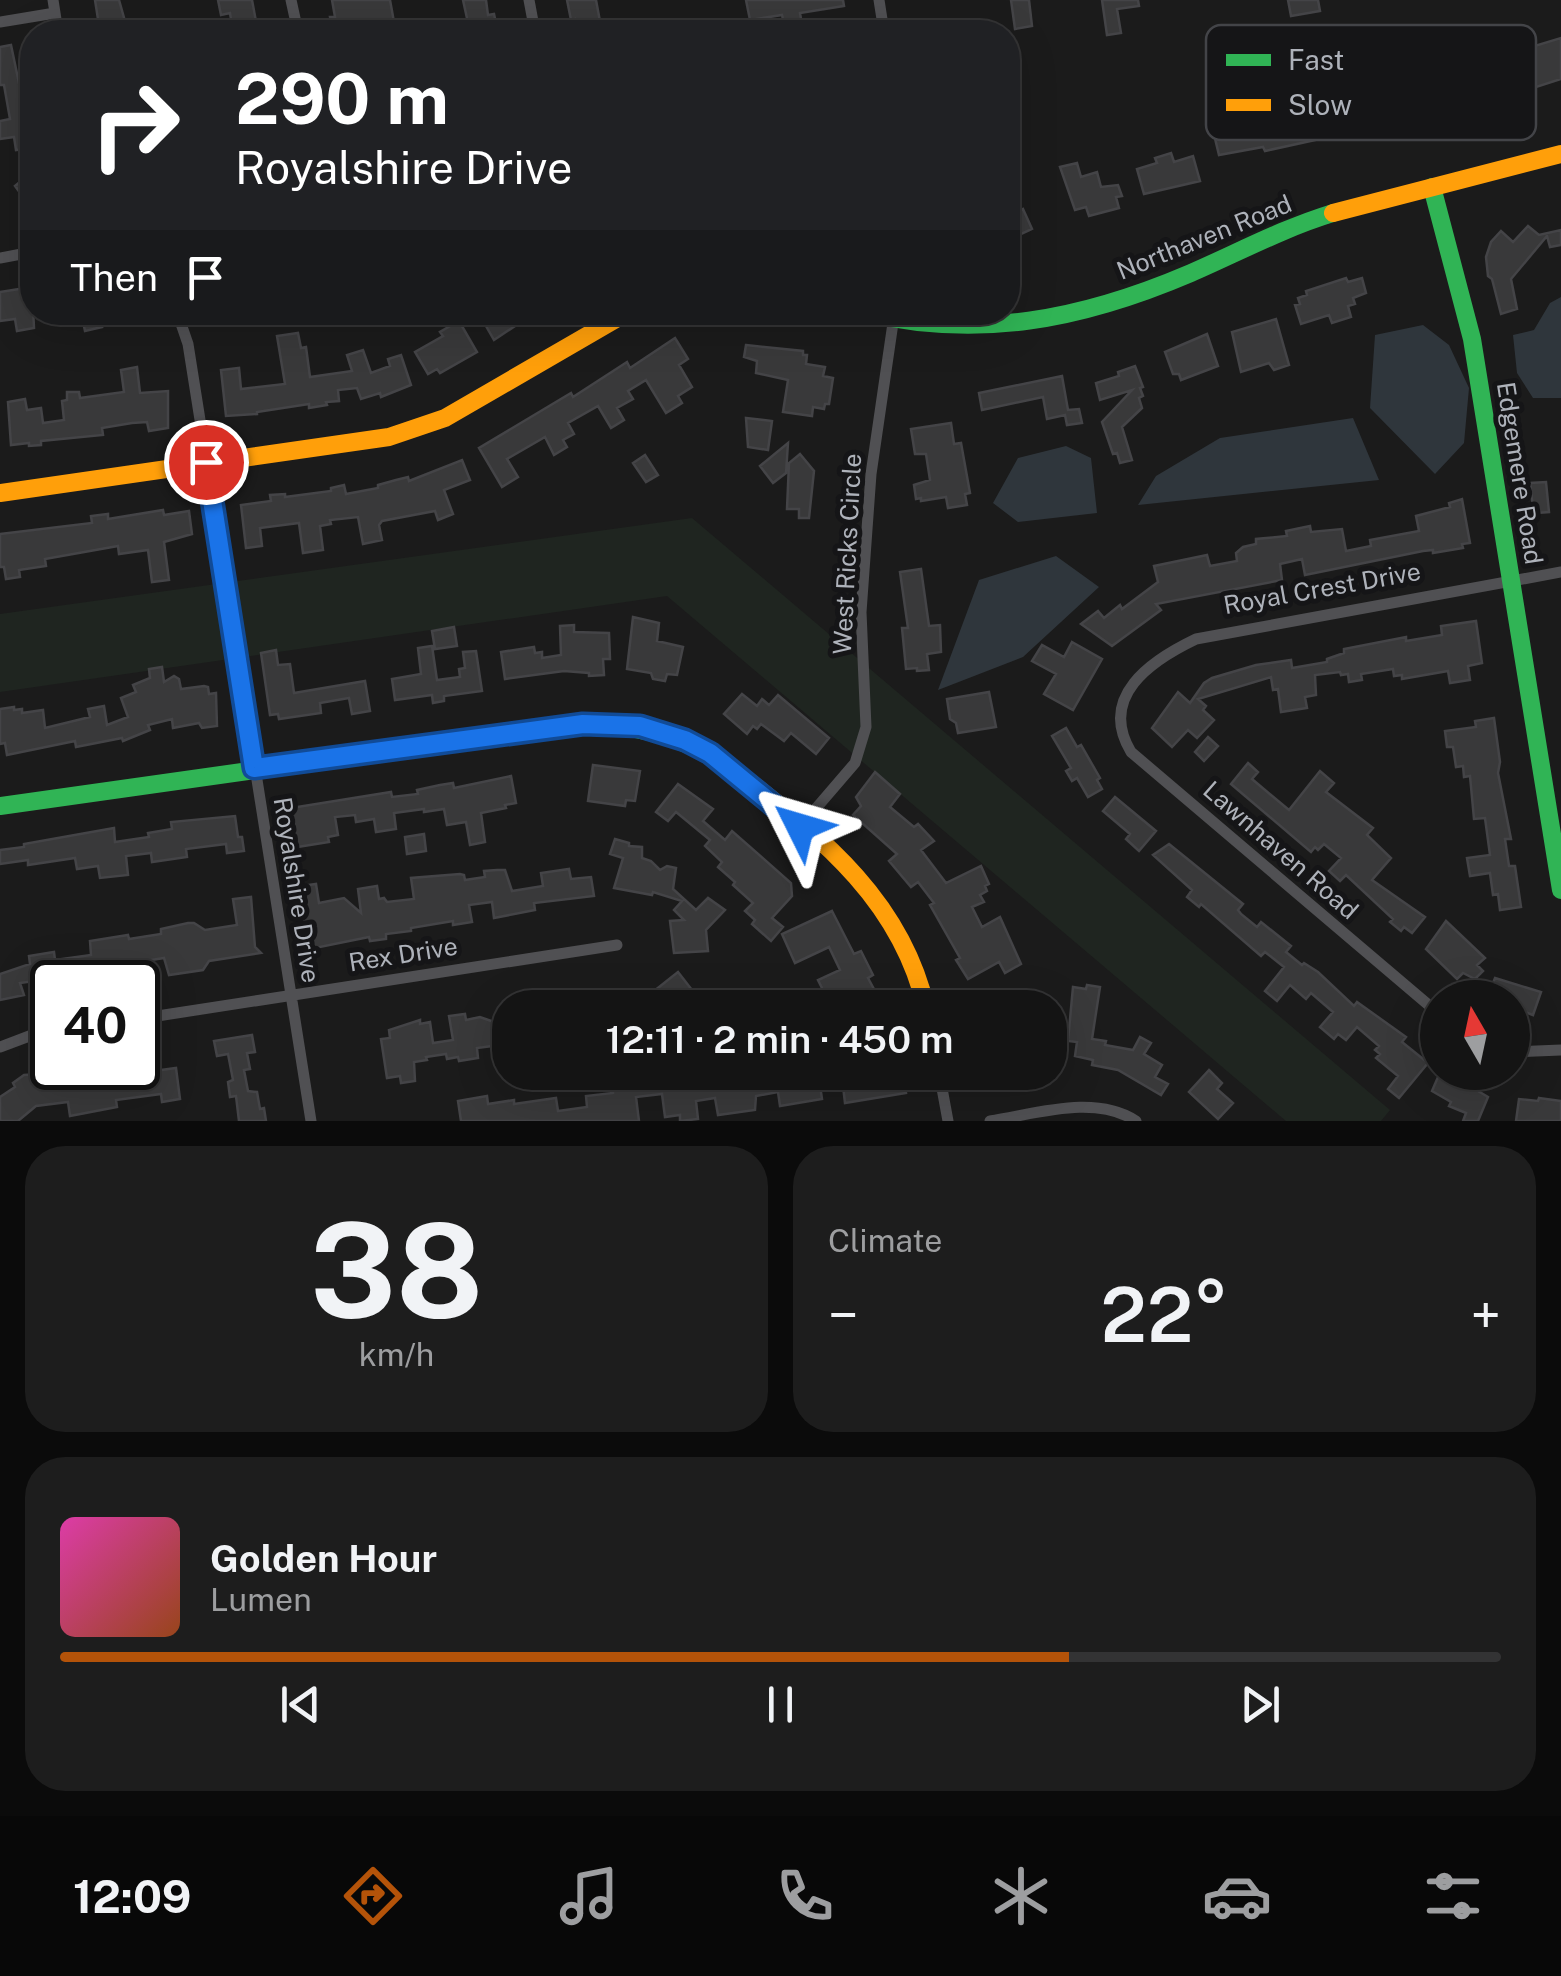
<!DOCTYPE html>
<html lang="en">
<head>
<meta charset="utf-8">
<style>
	:root { --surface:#141414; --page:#1d1d1d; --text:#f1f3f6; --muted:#9d9ea0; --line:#333334; --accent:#b45309 }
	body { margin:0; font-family:"Public Sans",sans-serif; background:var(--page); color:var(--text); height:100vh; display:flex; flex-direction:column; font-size:38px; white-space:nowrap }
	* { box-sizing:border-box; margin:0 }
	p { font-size:32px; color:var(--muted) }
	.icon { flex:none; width:55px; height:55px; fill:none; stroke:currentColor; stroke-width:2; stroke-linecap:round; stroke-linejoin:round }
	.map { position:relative; height:1121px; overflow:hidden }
	.sheet { display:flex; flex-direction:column; gap:25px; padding:25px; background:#0b0b0b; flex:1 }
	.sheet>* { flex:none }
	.banner { position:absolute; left:20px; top:20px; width:1000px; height:305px; border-radius:40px; box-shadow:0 10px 40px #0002,0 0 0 2px var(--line); background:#202124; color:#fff; overflow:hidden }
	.needle { width:65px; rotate:351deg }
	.buttons { position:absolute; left:1420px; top:980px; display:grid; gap:20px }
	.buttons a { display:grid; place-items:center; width:110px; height:110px; border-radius:50%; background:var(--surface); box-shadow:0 10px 40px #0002,0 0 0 2px var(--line); font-size:50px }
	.speed { position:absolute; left:30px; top:960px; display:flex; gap:20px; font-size:50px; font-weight:700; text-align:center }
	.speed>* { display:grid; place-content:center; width:130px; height:130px; border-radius:50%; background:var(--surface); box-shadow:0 10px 40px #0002,0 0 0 2px var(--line); line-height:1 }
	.speed .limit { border:5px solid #111; border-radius:15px; background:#fff; color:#111 }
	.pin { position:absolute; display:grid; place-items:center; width:85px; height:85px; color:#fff; margin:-42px; border:5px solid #fff; border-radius:50%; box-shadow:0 2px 10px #0007 }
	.me { position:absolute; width:110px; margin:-55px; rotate:310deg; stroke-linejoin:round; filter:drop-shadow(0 0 8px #0008) }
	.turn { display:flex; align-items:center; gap:35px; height:210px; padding:0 50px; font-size:45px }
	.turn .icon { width:130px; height:130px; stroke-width:2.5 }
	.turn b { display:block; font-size:70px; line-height:85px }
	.then { display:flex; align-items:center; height:95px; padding:0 50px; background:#0003; gap:20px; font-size:38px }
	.big { font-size:75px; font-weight:600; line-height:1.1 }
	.sheet .widget { flex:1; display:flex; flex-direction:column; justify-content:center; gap:15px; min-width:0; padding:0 35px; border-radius:40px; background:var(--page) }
	.sheet .dial { align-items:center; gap:0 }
	.dial b { font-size:130px; line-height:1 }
	.song { display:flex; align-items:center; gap:30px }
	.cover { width:120px; height:120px; border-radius:15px; background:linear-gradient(135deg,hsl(320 70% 55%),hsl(20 70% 35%)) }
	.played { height:10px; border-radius:5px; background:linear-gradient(90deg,var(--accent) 70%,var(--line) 70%) }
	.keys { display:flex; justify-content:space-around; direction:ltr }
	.heat { display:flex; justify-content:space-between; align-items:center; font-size:55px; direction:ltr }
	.sheet .tiles { flex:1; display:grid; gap:25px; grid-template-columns:1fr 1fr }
	.widget:last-child { grid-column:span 2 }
	.trip { position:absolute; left:492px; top:990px; width:575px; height:100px; border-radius:40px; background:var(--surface); box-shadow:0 10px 40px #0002,0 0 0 2px var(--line); font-weight:600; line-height:100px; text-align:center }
	.menu { display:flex; height:160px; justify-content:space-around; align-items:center; background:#080808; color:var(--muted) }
	.menu .icon { width:70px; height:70px }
	.menu .active { color:var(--accent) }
	.menu b { font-size:45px; color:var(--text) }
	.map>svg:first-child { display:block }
</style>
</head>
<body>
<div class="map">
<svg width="1561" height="1121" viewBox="0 0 1561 1121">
	<rect width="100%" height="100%" fill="#1b1b1b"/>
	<path fill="#1f2520" d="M692,518l698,592 -9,11h-95l-619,-525 -667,96v-78z"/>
	<path fill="#2f363c" d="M1561,297v101h-28l-16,-25 -4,-38 21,-5 16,-27z
		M1423,325l26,20 20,43 -5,55 -29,31 -65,-66 5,-73z
		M1353,418l26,62 -241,25 18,-29 64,-38z
		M1066,446l25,12 6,55 -79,9 -25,-19 25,-45z
		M1056,556l43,31 -76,70 -85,33 41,-110z"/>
	<path fill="#39393a" stroke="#444447" stroke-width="2.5" d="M95,0h24l9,32h-28z
		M218,0h34l6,32h-25l-3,-19 -9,2z
		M332,0h58l4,22 -27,10h-34l-3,-15h5z
		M463,0h23l2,15 6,-1 3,14 -27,4z
		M567,0h29l6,32h-25l-2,-13 -4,1z
		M746,0h97l1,6 -44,7 2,12 -17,3 -3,-13 -32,5z
		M1011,0h18l3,26 -17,3z
		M1102,0h36l1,6 -22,3 4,24 -14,2z
		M1288,0h30l2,11 -29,5z
		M1519,31l6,18 36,-11v41l-31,10 -4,-16 -15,5 -13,-41z
		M11,45l13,62 6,-1 2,16v26l-16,2 -2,-13 -14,2v-18l10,-2 -6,-34h-4v-38z
		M1315,84l7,29 36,-8 6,27 -26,7v-4l-73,16 -2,-4 -44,8 -7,-29 43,-15 2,10 17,-4 3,14 24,-5 -8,-37z
		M1171,153l3,9 19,-6 7,25 -56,13 -7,-25 20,-6 -2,-5z
		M1077,163l4,14 16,-5 4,15 17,-2 4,11 -6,1 3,11 -30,8 -3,-9 -11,3 -15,-43z
		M32,172v37l-17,-23z
		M1023,209l9,20 -24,11v-24z
		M1528,226l11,9 22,-5v15l-11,2 -3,-11 -36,43 6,30 -16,5 -9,-35 -4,-3 -2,-19 5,-15 10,-11 12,11z
		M1346,278l2,4 14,-4 4,15 -13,5 2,6 -7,2 3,11 -19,6 -3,-8 -28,9 -6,-19 5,-1 -2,-6 9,-3 -1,-4z
		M32,287l2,41 -17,3 -2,-12 -15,2v-29z
		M81,312h17l4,15 -17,4z
		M478,312h58l-42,28z
		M1276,319l13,46 -15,5 -5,-7 -28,9 -9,-40z
		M459,321l18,31 -37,21 -3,-4 -9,5 -13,-22 28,-16 -3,-4z
		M298,333l3,15 5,-1 4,30 42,-6 -5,-16 16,-5 8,23 19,-7 -2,-7 13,-4 10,30 -30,12 -1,-4 -19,6 -4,-11 -19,2 1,11 -13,1 1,3 -18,3v-4l-52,8v2l-31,2 -5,-46 18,-2 2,21 44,-5 -8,-48z
		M1207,334l11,32 -37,14 -2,-6h-6l-8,-22z
		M675,338l13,21 -9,6 13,22 -14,9 4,7 -16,10 -20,-33 -18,11 5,8 -16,9 7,12 -13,8 -13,-22 -30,17 6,11 -11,6 4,7 -13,8 -9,-18 -38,22 11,18 -16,10 -23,-39 92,-55 2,4 54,-35 3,6z
		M746,345l57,6v4h4l-1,9 19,3 -2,9 10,2 -4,26h-4l-1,5 -11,-2 -1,9 -29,-4 5,-32 -32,-7 1,-12 -13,-4z
		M1135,366l8,21 -3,1 3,8 -4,2 3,10 -20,19 10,33 -12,3 -3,-10 -4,1 -11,-32 30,-32 -32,10 -4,-17 23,-7 -1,-4z
		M137,367l3,26 28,-2v37l-19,3 -2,-9 -15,1 -30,5 1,7 -62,6v4l-12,1v-3l-18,2 -3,-43 17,-3 2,11 14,-2 2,15 21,-3 -2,-19 5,-1v-8h12l1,6 44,-6 -3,-22z
		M1062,376l6,34 11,-1 3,14 -15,2 -2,-10 -18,4 -4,-22 -61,13 -3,-17z
		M746,418l26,3 -4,29 -20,-3z
		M951,423l3,21 7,-1 9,50 -5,1 2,11 -19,3 -2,-11 -25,4v-3l-5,1 -2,-14 16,-5 -4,-26h-11l-4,-25z
		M788,443l-2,30 -13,10 -13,-17z
		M800,454l14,17 -5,47h-10v-9h-12l2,-46z
		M645,455l13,20 -12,7 -13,-19z
		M462,460l8,20 -26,10 9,24 -15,6 -3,-9 -53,10 -3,4 3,15 -19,4 -5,-27 -28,3 1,4 -11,2 3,24 -20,3 -4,-30 -39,5 2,18 -16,2 -5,-43 30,-4 -1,-6 15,-1v3l46,-6v-3l13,-3 2,9 32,-6v-3l18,-5 12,-3 1,4z
		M1546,482l3,30 -12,1 -1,-5h-3l-3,-25z
		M1462,499l8,44 -8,1 1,4 -30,5v-3l-10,1 -118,24 -3,-16 -22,5 2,16 -126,24 5,6 -49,36 -31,-22 17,-13 6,7 16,-13 2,4 36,-27 -4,-16 53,-11 3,11 27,-5 -1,-8 7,-6 13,-3v-5l31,-3 -1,-5 24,-5 1,6 31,-3 4,22 25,-5 -1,-6 49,-9 -3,-15 34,-9 -1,-4z
		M163,510l1,5 25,-4 3,23 -28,8 5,38 -17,2 -4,-32 -29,4 -1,-8 -73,13 1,7 -27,4 1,7 -14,2 -2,-12h-4v-33l92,-11 -1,-7 17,-2v5z
		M921,569l8,57 11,-1 1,27 -14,2 2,16 -12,1v-3l-11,1 -4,-41h6l-8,-56z
		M633,617l26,6 -2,18 26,6 -6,28 -10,-1 -2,7 -12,-2 -2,-6 -24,-4z
		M1476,621l6,42 -14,3 2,14 -20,3 -2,-12 -46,8v-4l-8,1 -1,-7 -32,5 1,6 -13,2 -1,-8 -7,1 -1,-3 -25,3 1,20 -11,2 2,11 -26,4 -3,-23 -5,1 -2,-13 -73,22 8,7 -3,4 11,10 -17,18 -9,-8 -16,17 -20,-19 26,-36 12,11 14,-20 8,-5 44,-13 35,-5 1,8 35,-6v-3l17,-6v-4l62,-12v4l36,-6 -1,-9z
		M574,625v7l35,1 1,26h-7l1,16 -15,1v-3l-25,-2 -59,8 -4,-27 33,-5 1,6 7,-1v6l19,-3 -1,-29z
		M454,627l3,19 -22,3 -3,-18z
		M1072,642l30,17 -29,51 -29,-16 12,-20 -24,-13 10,-16 22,12z
		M432,646l5,34 23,-3 -1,-8 6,-1 -2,-16 13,-1 6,40 -38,5v5l-11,2 -1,-8 -37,5 -3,-21 29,-5 -3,-26z
		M276,650l2,15 12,-1 4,29 71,-12 5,30 -18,3 -3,-16 -29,5 1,10 -42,6 -1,-5 -8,1 -9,-62z
		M162,667l2,15 10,-6 5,3 2,10 23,-3 4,1 1,7 7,-1 1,33 -15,2 -3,-5 -26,5 -1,-9 -24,6 2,5 -27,11 -1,-3 -46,9 -1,-6 -68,14 -2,-12 -5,1v-35l14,-2v3l8,-1v4l21,-3 2,18 45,-11 -2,-8 16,-3 3,19 21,-8 -7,-19 15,-6 -3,-7 17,-7 -1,-9z
		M989,692l7,35 -38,6 -2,-10 -6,-4 -3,-20z
		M742,694l15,12 5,-7 7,6 9,-10 51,43 -13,16 -25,-21 -7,8 -23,-17 -4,5 -4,-3 -6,8 -23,-20z
		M1494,718l6,44 -2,11 13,66h-6l4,27h6l6,41 -21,3 -2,-16 -5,1 -3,-22 -20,3 -3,-18 23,-3 -5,-37 -11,1 -4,-43 -6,1 -1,-11 -7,1 -3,-20h-6l-2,-16 31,-4 -1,-6z
		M1066,728l11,19 4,-2 19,33 -3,2 5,9 -14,8 -11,-19 -5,3 -6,-10 5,-3 -19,-32z
		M1208,737l10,9 -14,15 -9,-9z
		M1248,763l10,9 -6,7 37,31 31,-39 14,12 -8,9 47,36 -6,7 24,23 -19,22 53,37 -13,16 -8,-6 -3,4 -11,-9 3,-3 -47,-44 -6,6 -11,-10 12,-13 -17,-14 -6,6 -3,-3 -4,5 -80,-68z
		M593,765l47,6 -5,30 -9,-1 -1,6 -37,-5z
		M875,772l25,22 -10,13 24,20 4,-3 16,17 -13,9 25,33 35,-17 8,18 -4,2 2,5 -7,4 4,7 -12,5 10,20 18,-10 21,47 -16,9 -6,-11 -31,17 -12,-19 4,-2 -30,-53 4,-2 -16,-21 -7,5 -22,-26 8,-7 -44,-39 8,-9 -5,-9z
		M511,776l5,27 -11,2 1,3 -25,5 4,29 -15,3 -4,-23 -19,3 -3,-16 -20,3v-3l-30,4 2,16 -20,3 -2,-13 -18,3 -1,-7 -20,2 3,18 -10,2 1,5 -38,6 -3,-24 6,-1 -3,-15 100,-16 1,5 26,-3 -1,-4 23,-5 13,-2 1,5z
		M678,784l35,25 -10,12 22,19 7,-9 59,52 1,13 -20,22 11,9 -12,14 -19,-17 3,-4 -10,-9 8,-8 -20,-18 2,-3 -17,-15 4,-5 -17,-16 5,-6 -34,-28 -8,9 -12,-9z
		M1115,797l41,34 -17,20 -13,-12 4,-5 -27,-23z
		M235,816l3,21h4l2,14 -17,2 -1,-9 -40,5 1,8 -35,5 -1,-9 -25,3 2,19 -28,3 -2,-12 -21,3 -2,-11 -47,7v-5l-28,4v-14l24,-3v-3l90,-16 1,14 34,-5 -1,-4 24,-4 -1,-7z
		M424,834l2,17 -19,3 -2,-17z
		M615,839l14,4v3l13,1v11l9,3 9,9 7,-4 9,2 -3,21 23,21 12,-12 17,12 -19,20 2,21 -34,2 -4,-32 14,-1 -10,-10 8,-9 -29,-9 -1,3 -38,-7 9,-30 -13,-4z
		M1169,844l74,60 -5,6 3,4 16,13 4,-5 30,24 -5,6 16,13 2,-2 14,9 36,34 3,-4 49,35 -4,5 26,21 -29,35 -11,-9 10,-13 -22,-18 4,-4 -5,-4 4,-4 -22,-19 -11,13 -8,-6 -4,5 -14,-12 13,-15 -22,-19 -5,6 -16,-14 -13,16 -12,-10 19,-24 -19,-15 -4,4 -60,-52 -2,3 -12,-10 5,-7 -39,-35z
		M569,869l2,10 20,-2 3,19 -60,7 1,7 -41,8 -2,-16 -23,3 3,17 -19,3v-4l-42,7v3l-25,3v5l-16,2 -1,-4 -54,11 -11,-7 -3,-55 15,-2 3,19 25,-5 17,15 -3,-24 19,-3 2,13 5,-1 3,4 27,-3 -3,-21 49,-4 4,1 1,5 20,-3 -1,-6 13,-1h8l7,21 31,-5 -2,-13z
		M251,897l4,50 6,6 -52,8 -6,9 -34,5 -5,-17 -19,3 -1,21h-74l-22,-3 -28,4 4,12 -24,5v-26l30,-10 -1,-8 25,-4 1,8 36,-5 -1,-14 38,-6 1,4 32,-5v-5l27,-6h6l11,7 32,-5 -4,-26z
		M832,911l22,43 7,-3 12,24 -5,3 7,13 -29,17h-14l-14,-28 22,-10 -11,-23 -34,16 -13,-29z
		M1446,921l39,37 -8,7 6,6 -8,8 -12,-6 -6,6 -31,-30z
		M678,972l21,27 -11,9h-37l-7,-9z
		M1495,978l46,14 -8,23 -21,-8v-9h-25z
		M1087,985l13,2 -8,52 14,2 -1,4 28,5 7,-13 11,6 -7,11 18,11 -7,12 13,7 -7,11 -43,-25 -26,-5 1,-5 -18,-4 2,-14 -9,-1 5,-54 13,2z
		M999,992l2,16h-23l-2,-13z
		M465,1014l1,6 14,-3 14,5 1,20 -3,4 -15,2 1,10 -19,3 -1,-4 -11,2 -1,-5 -20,3 1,3 -13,2 1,19 -14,2 -1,-7 -13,2 -6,-39 9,-1 -1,-8 31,-10v4l10,-2 3,21 20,-3 -4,-24z
		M252,1035l3,17 -8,1 3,16 -6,1 4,21 9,1 3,17 4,-1 2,13h-27l-3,-25 -6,1 -2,-15 5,-2 -5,-26 -11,2 -3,-15z
		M159,1055l2,15 15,-2 4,31 -18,3 -1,-8 -45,6 1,7 -47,9 -2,-14 -32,4 -18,15h-18v-24l15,-10 -2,-4 11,-8 13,-1 2,11 32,-6 -2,-11h16l1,6 52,-6v-10z
		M1209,1070l13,13 -5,6 16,14 -15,16 -29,-27z
		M683,1072h71l1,5 24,-5h39l4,27 -42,7 -2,-14 -22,4 -1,14 -37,5 -3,-17 -19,3 2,18 -18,2v-6l-15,2 -3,-23 -26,3 3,24h-178l-3,-20 29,-5 1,8 26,-4v4l42,-6 2,13 29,-4 -1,-11 27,-3v-6l28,-4 -1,-3 25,-3 1,9z
		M856,1072h47l3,21 -61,10 -2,-17 15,-2z
		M997,1072h49l1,7 -48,8z
		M1438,1077l29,10 1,-2 20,12 -10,24h-15l3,-8 -17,-7 2,-4 -19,-11z
		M1539,1098l22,3v20h-45l3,-22 19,2z"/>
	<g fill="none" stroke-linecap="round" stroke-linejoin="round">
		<path stroke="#505053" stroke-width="11" d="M53,0l5,32
			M291,0l7,32
			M529,0l6,32
			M879,0l5,32
			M0,22l55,-9
			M0,258l32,-6
			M177,312l11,32 123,777
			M972,312l17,12
			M800,827l55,-64 11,-36 -5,-115 10,-138 22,-151
			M1438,1013l-307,-261c-33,-55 19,-91 65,-113l365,-67
			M138,1019l479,-74
			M0,1047l32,-12 20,-3
			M1512,1052l49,-2
			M939,1072l9,49
			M990,1121c46,-7 105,-27 146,0"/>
		<path stroke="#30b455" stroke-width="18" d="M1432,187l40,152 89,551
			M861,312c118,28 220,8 330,-39 48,-21 93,-45 142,-60
			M0,806l583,-82c61,1 111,16 160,53"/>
		<path stroke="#ff9f0a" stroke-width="18" d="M1333,213l228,-59
			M0,493l389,-56 56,-19 183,-106
			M743,777c82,63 159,126 183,231"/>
	</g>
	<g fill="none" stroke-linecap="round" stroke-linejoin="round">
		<defs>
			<path id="route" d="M206,462l48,306 329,-44 57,2 45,14 25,13 90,74"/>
		</defs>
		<use href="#route" stroke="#114b97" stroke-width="25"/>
		<use href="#route" stroke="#1a73e8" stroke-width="18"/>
	</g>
	<g text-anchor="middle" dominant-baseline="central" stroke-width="10" stroke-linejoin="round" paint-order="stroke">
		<g font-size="25" fill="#aeb2ba" stroke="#151517">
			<text transform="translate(1204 237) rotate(-22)">Northaven Road</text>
			<text transform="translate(1520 473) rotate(81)">Edgemere Road</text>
			<text transform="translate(847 554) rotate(-87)">West Ricks Circle</text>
			<text transform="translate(1322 588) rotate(-10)">Royal Crest Drive</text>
			<text transform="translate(1281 850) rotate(41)">Lawnhaven Road</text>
			<text transform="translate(297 890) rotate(81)">Royalshire Drive</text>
			<text transform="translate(403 954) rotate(-9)">Rex Drive</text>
		</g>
	</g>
	<rect x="1206" y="25" width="330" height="115" rx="15" fill="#151517" stroke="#434448" stroke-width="2.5"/>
	<rect x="1226" y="54" width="45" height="12" fill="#30b455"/>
	<rect x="1226" y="99" width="45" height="12" fill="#ff9f0a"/>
	<g font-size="28" fill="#aeb2ba">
		<text x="1288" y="70">Fast</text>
		<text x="1288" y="115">Slow</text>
	</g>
</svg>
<div class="buttons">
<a><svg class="needle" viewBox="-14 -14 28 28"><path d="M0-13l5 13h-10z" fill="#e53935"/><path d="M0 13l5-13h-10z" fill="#9d9ea0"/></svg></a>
</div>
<div class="speed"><div class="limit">40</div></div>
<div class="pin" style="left:206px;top:462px;background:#d93025"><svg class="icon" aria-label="arrive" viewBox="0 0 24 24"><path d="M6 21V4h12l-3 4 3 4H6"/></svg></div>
<svg class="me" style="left:800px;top:827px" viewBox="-20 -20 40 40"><path d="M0-17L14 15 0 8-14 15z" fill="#1a73e8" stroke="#fff" stroke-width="4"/></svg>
<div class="trip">12:11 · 2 min · 450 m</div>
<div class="banner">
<div class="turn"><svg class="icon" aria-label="right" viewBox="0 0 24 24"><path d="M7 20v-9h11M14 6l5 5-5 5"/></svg><div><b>290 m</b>Royalshire Drive</div></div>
<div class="then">Then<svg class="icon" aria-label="arrive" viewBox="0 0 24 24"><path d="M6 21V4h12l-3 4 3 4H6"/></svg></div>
</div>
</div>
<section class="sheet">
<div class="tiles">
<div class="widget dial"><b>38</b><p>km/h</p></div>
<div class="widget"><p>Climate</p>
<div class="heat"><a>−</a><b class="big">22°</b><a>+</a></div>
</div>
<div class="widget">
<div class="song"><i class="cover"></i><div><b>Golden Hour</b><p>Lumen</p></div></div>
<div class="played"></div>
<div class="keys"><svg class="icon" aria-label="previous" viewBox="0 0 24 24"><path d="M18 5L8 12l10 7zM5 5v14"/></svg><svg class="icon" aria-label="pause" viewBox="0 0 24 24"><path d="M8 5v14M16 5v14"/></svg><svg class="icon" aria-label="next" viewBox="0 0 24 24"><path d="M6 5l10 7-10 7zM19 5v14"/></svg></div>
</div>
</div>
</section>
<nav class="menu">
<b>12:09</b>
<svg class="icon active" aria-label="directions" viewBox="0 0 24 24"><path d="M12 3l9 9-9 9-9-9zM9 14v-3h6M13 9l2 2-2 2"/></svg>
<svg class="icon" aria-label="music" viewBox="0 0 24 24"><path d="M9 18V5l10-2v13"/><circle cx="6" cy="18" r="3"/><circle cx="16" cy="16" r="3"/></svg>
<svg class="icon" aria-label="phone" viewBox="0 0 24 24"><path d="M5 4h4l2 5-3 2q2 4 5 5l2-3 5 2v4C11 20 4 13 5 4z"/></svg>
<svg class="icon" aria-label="climate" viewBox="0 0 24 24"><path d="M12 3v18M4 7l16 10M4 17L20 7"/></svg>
<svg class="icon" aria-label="car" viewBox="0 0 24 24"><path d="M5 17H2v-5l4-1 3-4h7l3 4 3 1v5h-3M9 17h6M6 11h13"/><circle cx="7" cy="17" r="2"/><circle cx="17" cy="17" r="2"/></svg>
<svg class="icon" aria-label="filters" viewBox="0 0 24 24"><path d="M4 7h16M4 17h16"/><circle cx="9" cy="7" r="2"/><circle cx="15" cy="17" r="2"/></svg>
</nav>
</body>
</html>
